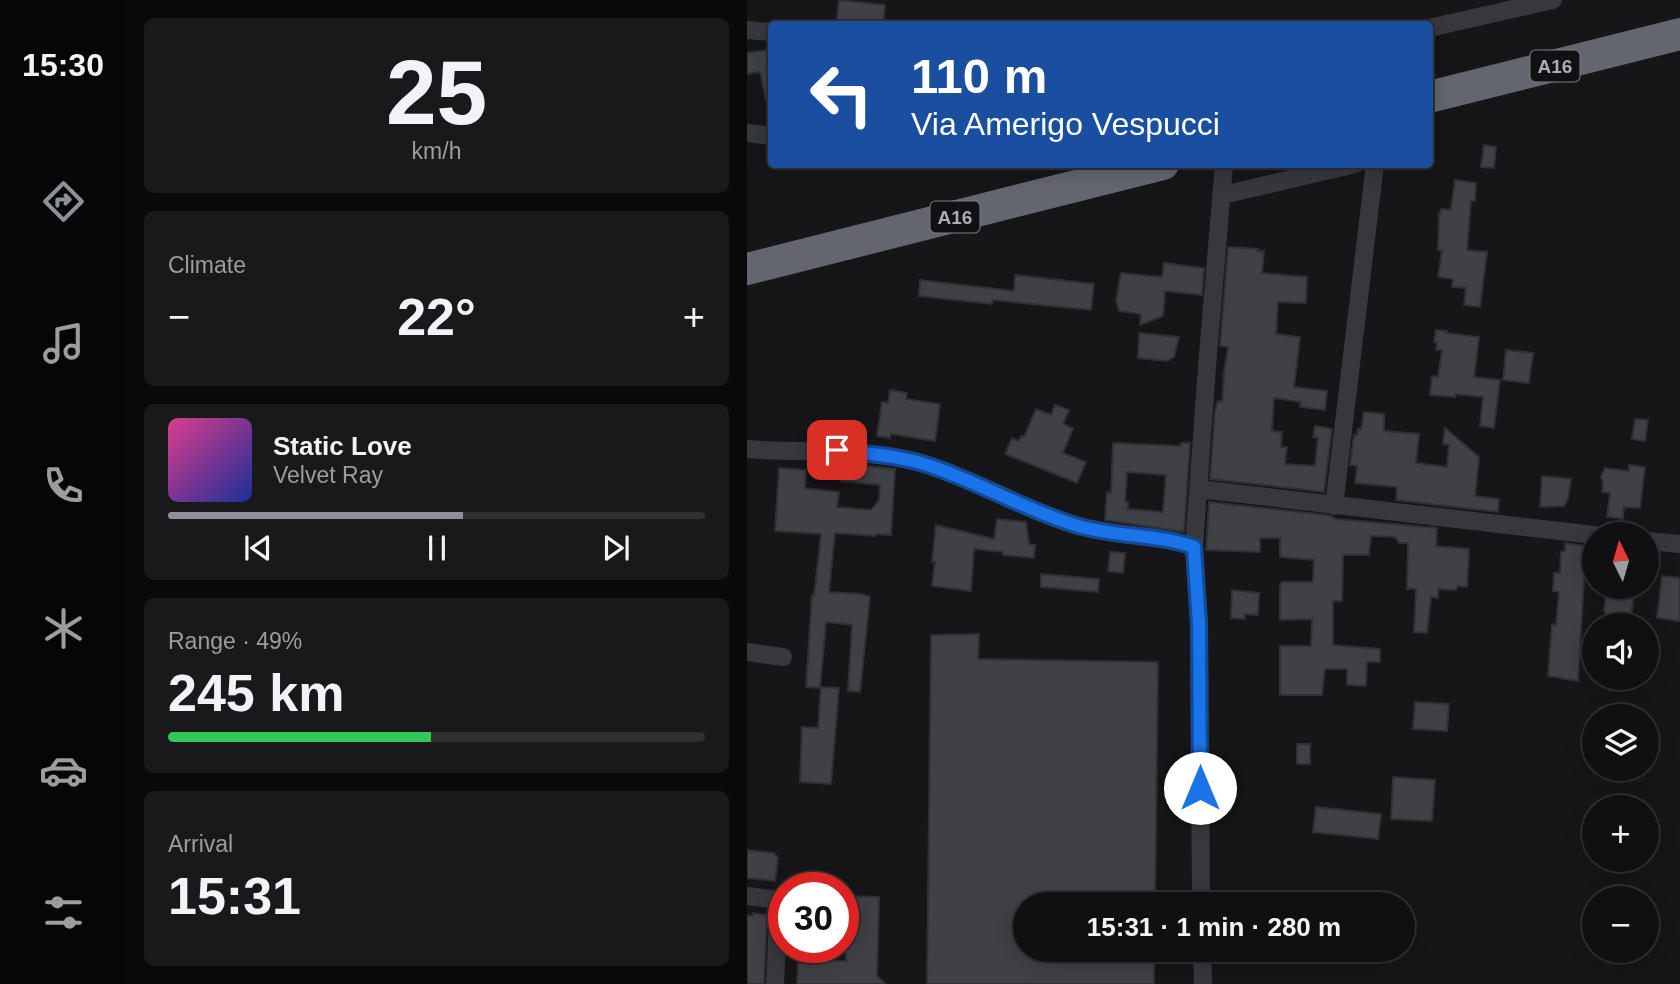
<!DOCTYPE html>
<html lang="en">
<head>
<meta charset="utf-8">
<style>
	:root { --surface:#101012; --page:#19191b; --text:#f1f3f6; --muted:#9c9d9f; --line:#303032; --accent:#8c9099 }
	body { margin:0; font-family:Arial,sans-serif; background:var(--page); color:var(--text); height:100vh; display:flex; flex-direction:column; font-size:26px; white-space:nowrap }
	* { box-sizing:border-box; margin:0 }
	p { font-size:23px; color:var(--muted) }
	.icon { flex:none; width:38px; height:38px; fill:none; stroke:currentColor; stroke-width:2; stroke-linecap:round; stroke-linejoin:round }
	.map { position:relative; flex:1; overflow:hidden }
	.sheet { display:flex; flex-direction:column; gap:18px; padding:18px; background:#09090a; width:621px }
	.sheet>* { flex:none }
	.guide { position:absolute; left:21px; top:21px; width:665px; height:147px; border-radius:7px; box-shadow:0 4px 18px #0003,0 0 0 2px var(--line); background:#1a4fa0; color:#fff; overflow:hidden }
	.needle { width:46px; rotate:355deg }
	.tools { position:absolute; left:835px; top:522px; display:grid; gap:14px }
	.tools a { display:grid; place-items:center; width:77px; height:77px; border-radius:50%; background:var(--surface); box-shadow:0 4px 18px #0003,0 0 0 2px var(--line); font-size:35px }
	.speed { position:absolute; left:21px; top:872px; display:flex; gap:14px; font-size:35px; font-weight:700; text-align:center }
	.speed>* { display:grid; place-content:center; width:91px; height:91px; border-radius:50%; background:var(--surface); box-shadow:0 4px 18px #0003,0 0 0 2px var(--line); line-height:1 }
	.speed .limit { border:10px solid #d22; background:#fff; color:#111 }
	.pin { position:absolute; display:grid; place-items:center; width:60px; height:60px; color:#fff; margin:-30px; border-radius:14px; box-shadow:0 4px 10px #0006 }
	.me { position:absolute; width:77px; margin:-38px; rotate:0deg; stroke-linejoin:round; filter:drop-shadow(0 0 5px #0008) }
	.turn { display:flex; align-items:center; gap:24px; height:147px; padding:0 28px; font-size:32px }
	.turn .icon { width:91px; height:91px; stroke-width:2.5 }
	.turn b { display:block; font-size:49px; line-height:60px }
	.big { font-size:52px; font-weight:700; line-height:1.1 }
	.sheet .widget { flex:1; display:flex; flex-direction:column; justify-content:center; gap:10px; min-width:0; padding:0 24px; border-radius:10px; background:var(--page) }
	.sheet .dial { align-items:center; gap:0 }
	.dial b { font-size:91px; line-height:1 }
	.song { display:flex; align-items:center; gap:21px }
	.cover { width:84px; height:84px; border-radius:10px; background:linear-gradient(135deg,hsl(330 70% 55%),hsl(230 70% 35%)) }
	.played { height:7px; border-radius:4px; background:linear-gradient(90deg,var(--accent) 55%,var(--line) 55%) }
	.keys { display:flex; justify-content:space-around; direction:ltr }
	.heat { display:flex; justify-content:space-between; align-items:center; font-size:38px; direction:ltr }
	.charge { height:10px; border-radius:5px; background:linear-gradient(90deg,#34c759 49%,var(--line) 0) }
	.trip { position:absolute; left:266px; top:892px; width:402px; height:70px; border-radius:35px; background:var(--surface); box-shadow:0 4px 18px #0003,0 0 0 2px var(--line); font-weight:700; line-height:70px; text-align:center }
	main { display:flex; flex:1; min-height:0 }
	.tabs { display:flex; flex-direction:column; width:126px; justify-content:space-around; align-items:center; background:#060607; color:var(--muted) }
	.tabs .icon { width:49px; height:49px }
	.tabs .selected { color:var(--accent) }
	.tabs b { font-size:32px; color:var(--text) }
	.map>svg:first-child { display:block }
</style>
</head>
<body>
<main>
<nav class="tabs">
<b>15:30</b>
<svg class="icon selected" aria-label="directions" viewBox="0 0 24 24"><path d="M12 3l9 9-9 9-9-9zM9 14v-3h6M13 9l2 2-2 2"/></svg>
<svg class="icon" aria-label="music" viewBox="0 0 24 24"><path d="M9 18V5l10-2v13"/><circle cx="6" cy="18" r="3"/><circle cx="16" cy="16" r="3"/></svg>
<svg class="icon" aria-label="phone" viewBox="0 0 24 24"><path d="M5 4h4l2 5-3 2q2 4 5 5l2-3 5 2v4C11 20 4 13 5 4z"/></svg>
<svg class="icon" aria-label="climate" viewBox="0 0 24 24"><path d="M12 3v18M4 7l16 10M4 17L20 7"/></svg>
<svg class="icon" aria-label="car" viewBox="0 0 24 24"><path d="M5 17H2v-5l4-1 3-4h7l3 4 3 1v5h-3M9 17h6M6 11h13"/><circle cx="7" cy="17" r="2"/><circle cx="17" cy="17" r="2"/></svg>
<svg class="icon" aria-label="filters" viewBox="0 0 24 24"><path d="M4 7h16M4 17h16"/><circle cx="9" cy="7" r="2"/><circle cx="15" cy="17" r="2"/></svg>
</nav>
<section class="sheet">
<div class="widget dial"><b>25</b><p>km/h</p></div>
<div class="widget"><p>Climate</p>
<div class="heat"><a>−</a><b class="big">22°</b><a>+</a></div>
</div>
<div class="widget">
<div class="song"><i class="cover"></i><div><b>Static Love</b><p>Velvet Ray</p></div></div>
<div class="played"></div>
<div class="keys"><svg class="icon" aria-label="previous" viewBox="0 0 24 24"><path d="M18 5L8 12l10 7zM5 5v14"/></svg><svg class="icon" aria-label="pause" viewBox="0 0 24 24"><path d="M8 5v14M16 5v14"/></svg><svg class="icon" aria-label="next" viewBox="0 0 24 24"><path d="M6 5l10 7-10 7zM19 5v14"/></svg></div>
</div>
<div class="widget"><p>Range · 49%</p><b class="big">245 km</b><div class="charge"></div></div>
<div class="widget"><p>Arrival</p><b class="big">15:31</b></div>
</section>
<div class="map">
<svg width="933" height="984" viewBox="0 0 933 984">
	<rect width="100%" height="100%" fill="#161618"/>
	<path fill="#404145" stroke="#303034" stroke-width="2" fill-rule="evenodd" d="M92,0l46,5 -2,19h-47z
		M24,49v51h-5l-6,-28 -13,2v-21z
		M737,145l12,2 -2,21 -13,-1z
		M708,180l21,3 -1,18h-4l-4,49 20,2 -7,55 -16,-2 2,-17 -14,-1 1,-8 -15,-2 4,-27h-4l1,-37 2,1v-5l10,1z
		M481,247l30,2 -1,2h7l-2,22 45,4 -1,26 -28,-1 -2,32 24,3 -6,50 33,4 -2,19 -25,-3 1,-5 -27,-4 -2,33 10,1 -1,15h6l-2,17 30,2 3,-28 -5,-1 2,-11 17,3 -8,63 -114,-13 5,-68 3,-10 4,1 2,-24h-1l5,-31 -8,-1z
		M417,263l40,5 -2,27 -37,-4 -2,25 -23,9 1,-11 -22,-3 -3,-11 5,-27 41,4z
		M268,275l79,9 -3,26 -99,-10v4l-73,-8 1,-16 94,11z
		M689,330l11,1 -1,2 33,4 -5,40 26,3 -6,48 -14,-2 3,-29 -28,-3v3l-25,-2 2,-19 6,1 4,-27h-6l1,-8h-3z
		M392,333l40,4 -5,20 -7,4 -29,-3z
		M759,350l27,3 -4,30 -26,-3z
		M143,390l17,3 -1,6 34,5 -5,37 -44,-7 -1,4 -13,-2 5,-34 6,1z
		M308,405l14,5 -6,14 10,4 -10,25 23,9 -9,21 -72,-29 7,-16 7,3 2,-5 3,1 12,-28 15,6z
		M617,412l20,2v17l35,3 -3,29 31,4 2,-22 -6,-1 2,-16 34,29 -4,39 24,3 -1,13 -102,-12 1,-13 -42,-4 2,-17 -7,-1 4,-30h3l1,-6h3z
		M888,419l13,1 -3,21 -13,-2z
		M366,443l68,3v-3h9l-6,89 -79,-12 2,-28 4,1zM380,472l39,3 -3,37 -35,-3v-7h-3z
		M94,463l54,6 -4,66 -15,-1 -1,2 -40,-3 -6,59 33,2 8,3 -10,95 -12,-1 4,-66 -26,-3 -6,66 -14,-1 6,-92 2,1 7,-62 -46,-3 4,-63 27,2 -1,18 34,4 -2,15 34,3 8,-10 1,-15 -40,-4z
		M882,465l16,2 -5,41 -16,-1 -1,12 -16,-2 3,-24 -8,-1 1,-9 -2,-6 4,-9 24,3z
		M795,476l29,3 -3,20 -4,7 -24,1z
		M462,502l119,13 8,4 101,9 -1,18 33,3 -2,38 -10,-1 -1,4 -18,-1v9l-7,-1 -4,36 -13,-1 2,-43h-9l1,-46h-9l-4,-6 -24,-1 -2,19h-26l-1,46h-9v44l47,4v13h-13l-1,24 -19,-1v-16h-22l-3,26h-42v-49h31l1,-27 -32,1v-34l2,-4h31l1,-22 -34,-3v-19h-20v14l-54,-2z
		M250,519l29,3 3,22 6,1 -1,13 -31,-3v-3l-29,-3 -3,42 -39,-5 3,-24h-3l4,-37 58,14z
		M818,543l21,3 -8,135 -30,-5 4,-52 4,1 3,-33 -6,-1 1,-18h6l1,-21 4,-1z
		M363,552l15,1 -2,20 -15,-2z
		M294,574l58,5 -1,13 -57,-5z
		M915,576l18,2v43l-23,-3z
		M861,586h27l-4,31 -25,-2 -2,-5z
		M485,590l27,3 -1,22 -13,-1v5l-14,-1z
		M232,634l-1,25 180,3 -3,243h-130v45h129v34h-227l4,-349z
		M74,687l18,1 -8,96 -31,-2 2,-55 16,1z
		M668,702l34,2 -2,27 -34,-2z
		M550,744h13v20h-13z
		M646,777l42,3 -3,41 -41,-2z
		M569,807l65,7 -3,25 -65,-7z
		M0,850l27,3 4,5 -3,23 -28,-3z
		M96,896l36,1 -2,79 9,8h-89l1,-21h13v-3l35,1z
		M6,913l14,2 -3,69h-17v-69l6,1z"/>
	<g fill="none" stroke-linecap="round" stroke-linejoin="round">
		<path stroke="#37383d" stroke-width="18" d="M682,28l124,-28
			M0,30l24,2
			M0,133l24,3
			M476,195l132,-31
			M0,449c62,5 124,-3 185,17 50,17 97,46 148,60 37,11 78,8 114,21l5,77 2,281
			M452,489l395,46
			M587,506l41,-342
			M900,541l33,3
			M447,547l13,-180 17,-203
			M0,652l36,5
			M0,896l32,4 -4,84
			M455,950l1,34"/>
		<path stroke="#63666e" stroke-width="32" d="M682,97l251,-63
			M0,269l416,-105"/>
	</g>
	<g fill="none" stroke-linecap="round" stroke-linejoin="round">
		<defs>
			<path id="route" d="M90,450c33,4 65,6 96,17 49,17 95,44 145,59 38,11 79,8 116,21l5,77 1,164"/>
		</defs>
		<use href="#route" stroke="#114b97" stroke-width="18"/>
		<use href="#route" stroke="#1a73e8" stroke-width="12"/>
	</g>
	<g text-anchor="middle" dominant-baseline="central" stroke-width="7" stroke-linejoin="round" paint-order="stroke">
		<g fill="#111113" stroke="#7b7e86" stroke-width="2">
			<rect x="783.5" y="50.5" width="49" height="31" rx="5"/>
			<rect x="183.5" y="201.5" width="49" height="31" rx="5"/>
		</g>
		<g font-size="19" font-weight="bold" fill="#a8adb8">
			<text x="808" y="66">A16</text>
			<text x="208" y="217">A16</text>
		</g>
	</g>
</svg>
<div class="tools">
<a><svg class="needle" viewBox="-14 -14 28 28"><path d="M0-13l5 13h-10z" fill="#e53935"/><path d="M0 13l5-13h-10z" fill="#9c9d9f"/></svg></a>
<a><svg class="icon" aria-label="sound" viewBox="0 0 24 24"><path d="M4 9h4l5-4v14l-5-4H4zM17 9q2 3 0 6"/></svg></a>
<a><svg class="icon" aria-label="layers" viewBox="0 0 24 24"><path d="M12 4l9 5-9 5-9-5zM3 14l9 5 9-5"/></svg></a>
<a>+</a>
<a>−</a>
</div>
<div class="speed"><div class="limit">30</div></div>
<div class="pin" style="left:90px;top:450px;background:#d93025"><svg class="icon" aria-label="arrive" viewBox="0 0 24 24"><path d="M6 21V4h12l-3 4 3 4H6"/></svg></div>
<svg class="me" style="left:453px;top:788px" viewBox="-20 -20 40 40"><circle r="19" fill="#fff"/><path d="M0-13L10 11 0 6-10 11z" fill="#1a73e8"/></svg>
<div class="trip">15:31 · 1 min · 280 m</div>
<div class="guide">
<div class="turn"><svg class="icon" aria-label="left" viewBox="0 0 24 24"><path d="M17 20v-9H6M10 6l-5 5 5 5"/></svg><div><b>110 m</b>Via Amerigo Vespucci</div></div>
</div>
</div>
</main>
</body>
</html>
